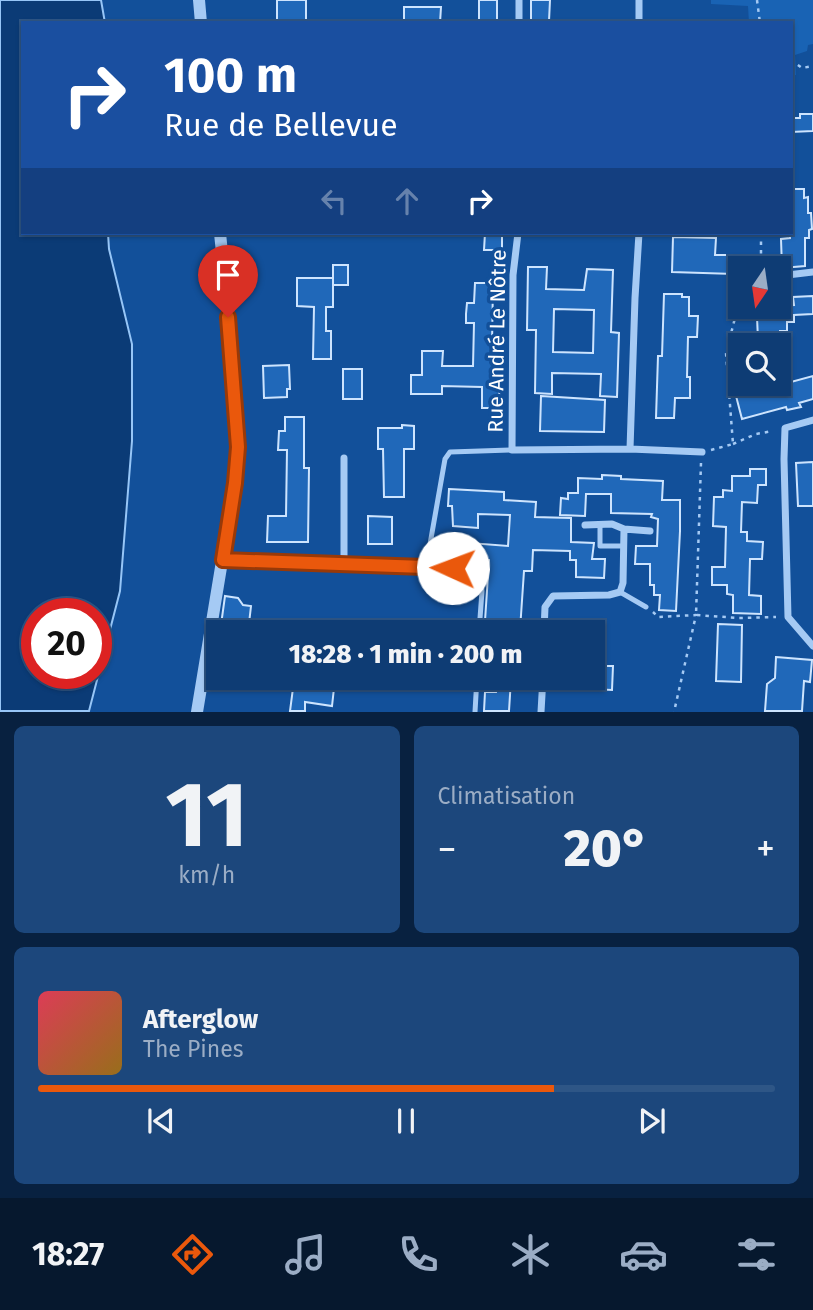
<!DOCTYPE html>
<html lang="fr">
<head>
<meta charset="utf-8">
<style>
	:root { --surface:#0e3c74; --page:#1c477c; --text:#f1f3f6; --muted:#9badc5; --line:#2e5686; --accent:#ea580c }
	body { margin:0; font-family:"Fira Sans",sans-serif; background:var(--page); color:var(--text); height:100vh; display:flex; flex-direction:column; font-size:26px; white-space:nowrap }
	* { box-sizing:border-box; margin:0 }
	p { font-size:23px; color:var(--muted) }
	.icon { flex:none; width:38px; height:38px; fill:none; stroke:currentColor; stroke-width:2; stroke-linecap:round; stroke-linejoin:round }
	.map { position:relative; height:712px; overflow:hidden }
	.side { display:flex; flex-direction:column; gap:14px; padding:14px; background:#082140; flex:1 }
	.side>* { flex:none }
	.guide { position:absolute; left:21px; top:21px; width:772px; height:214px; border-radius:0px; box-shadow:0 2px 5px #0004,0 0 0 2px var(--line); background:#1a4fa0; color:#fff; overflow:hidden }
	.needle { width:46px; rotate:193deg }
	.tools { position:absolute; left:728px; top:256px; display:grid; gap:14px }
	.tools a { display:grid; place-items:center; width:63px; height:63px; border-radius:0px; background:var(--surface); box-shadow:0 2px 5px #0004,0 0 0 2px var(--line); font-size:35px }
	.speed { position:absolute; left:21px; top:598px; display:flex; gap:14px; font-size:35px; font-weight:700; text-align:center }
	.speed>* { display:grid; place-content:center; width:91px; height:91px; border-radius:50%; background:var(--surface); box-shadow:0 2px 5px #0004,0 0 0 2px var(--line); line-height:1 }
	.speed .limit { border:10px solid #d22; background:#fff; color:#111 }
	.pin { position:absolute; display:grid; place-items:center; width:60px; height:60px; color:#fff; margin:-72px -30px; border-radius:50% 50% 50% 0; rotate:-45deg; box-shadow:0 0 7px #0007 }
	.pin .icon { rotate:45deg }
	.me { position:absolute; width:77px; margin:-38px; rotate:272deg; stroke-linejoin:round; filter:drop-shadow(0 0 5px #0008) }
	.turn { display:flex; align-items:center; gap:24px; height:147px; padding:0 28px; font-size:32px }
	.turn .icon { width:91px; height:91px; stroke-width:2.5 }
	.turn b { display:block; font-size:49px; line-height:60px }
	.lanes { display:flex; align-items:center; height:66px; padding:0 28px; background:#0003; justify-content:center; gap:35px; direction:ltr }
	.lanes .off { opacity:.35 }
	.big { font-size:52px; font-weight:800; line-height:1.1 }
	.side .widget { flex:1; display:flex; flex-direction:column; justify-content:center; gap:10px; min-width:0; padding:0 24px; border-radius:10px; background:var(--page) }
	.side .dial { align-items:center; gap:0 }
	.dial b { font-size:91px; line-height:1 }
	.song { display:flex; align-items:center; gap:21px }
	.cover { width:84px; height:84px; border-radius:10px; background:linear-gradient(135deg,hsl(350 70% 55%),hsl(40 70% 35%)) }
	.played { height:7px; border-radius:4px; background:linear-gradient(90deg,var(--accent) 70%,var(--line) 70%) }
	.keys { display:flex; justify-content:space-around; direction:ltr }
	.heat { display:flex; justify-content:space-between; align-items:center; font-size:38px; direction:ltr }
	.side .tiles { flex:1; display:grid; gap:14px; grid-template-columns:1fr 1fr }
	.widget:last-child { grid-column:span 2 }
	.trip { position:absolute; left:206px; top:620px; width:399px; height:70px; border-radius:0px; background:var(--surface); box-shadow:0 2px 5px #0004,0 0 0 2px var(--line); font-weight:800; line-height:70px; text-align:center }
	.menu { display:flex; height:112px; justify-content:space-around; align-items:center; background:#06182e; color:var(--muted) }
	.menu .icon { width:49px; height:49px }
	.menu .selected { color:var(--accent) }
	.menu b { font-size:32px; color:var(--text) }
	.map>svg:first-child { display:block }
</style>
</head>
<body>
<div class="map">
<svg width="813" height="712" viewBox="0 0 813 712">
	<rect width="100%" height="100%" fill="#12509a"/>
	<path fill="#1963b4" d="M711,0h102v44l-5,1 -1,6 -12,4 1,20h-5v-52h-42l-1,-17 -37,-2z"/>
	<path fill="#0b3b76" stroke="#97c6f7" stroke-width="2" fill-rule="evenodd" d="M0,0h101l4,23h-82v210h85l1,16 23,95v97l-12,150 -31,120h-89zM37,614h59v60h-59z"/>
	<path fill="#2068b9" stroke="#cde4fe" stroke-width="2" fill-rule="evenodd" d="M277,0h29v23l-29,-2z
		M479,0h18v23h-13v-3h-5z
		M531,0h19l-1,21h-18z
		M404,7h37l-1,16h-36z
		M800,114h13v17l-22,1v-14h9z
		M791,189h13v9l4,-1v16h3l1,16 -3,1v8h-4v28l-23,2 -1,-29 9,-1v-5h1z
		M485,233h17v17h-18z
		M673,237l43,1 -1,17h20l-1,19 -62,-2z
		M333,265h15v20h-15z
		M528,267h19l-1,22 38,1 3,-21 26,1 -2,62 8,1 -2,64 -17,-1 1,-22 -49,-1v21l-17,-1 1,-63h-9zM554,309l40,1 -1,43 -40,-1z
		M297,278h36v29h-7v24h5v28h-18l1,-52 -17,-1z
		M475,283h18l-1,63h8l-1,62h-17v-21l-40,-1v8h-31v-19h11v-24h21l-1,15h31l1,-43h-8v-9l1,-11h7z
		M664,294h18v3h7v19h9l-1,21h-9l-1,40h3v21h-15l-1,20h-18l2,-62h4z
		M813,296v18l-19,1v7h-7v9h-7v7l-22,2 -1,-23 22,-1 -1,-10 16,-1 -1,-8z
		M289,365l1,24h-3v8l-23,1 -1,-32z
		M343,369h19v30h-19z
		M813,376v23l-14,4 2,4 -14,3 -1,-3 -44,12 -6,-23 29,-9 -1,-2 15,-2v-2l1,4z
		M541,396l64,4 -1,32 -64,-1z
		M285,417h19v51h5l-1,74h-41l1,-26h18l1,-66h-9l1,-19h6z
		M402,425l12,1v23h-10v48h-20l-1,-48h-5v-21h24z
		M813,462v44h-15l-2,-43z
		M750,469h16v16h-8l-1,18 -15,-1 -1,30h6v9l16,1 -1,17h-12l-1,36 12,1v18l-28,-1v-18l-6,-1v-9h-15v-18h13l1,-40 -13,-1 1,-29h9v-7l9,1v-15h18z
		M602,475l19,1v3l42,2 -1,19h18v31l-4,80 -17,-1 1,-15h-6v-10h-4v-21h-15l1,-18h21l1,-27 -7,-2 1,-3 -41,-1v-19h-25l-1,22 -25,-1 1,-17 7,1v-6h10v-15l24,1z
		M449,489l55,3v8l32,2 -1,15 36,1v24l23,1 -2,16h13l-1,19 -28,-1v-17h-6v-9l-37,-1 -1,21h-8l-4,59 -22,-1 1,-8h-14l4,-61 -20,-3 1,-14 38,3 2,-31 -32,-1v14l-25,-2 -1,-20h-4z
		M368,516l24,1v27h-24z
		M225,596l13,2 5,7 8,1 -3,26h-28z
		M718,624l24,1 -1,57 -25,-1z
		M776,657l36,3 -2,22 -6,-1 -2,30h-37l2,-27 8,-6z
		M593,666h20l-1,24 -43,-2v-11h24z
		M497,678l14,1 -2,32h-25l1,-19h11z
		M318,686l16,2 -2,18 -27,-4v9h-15l3,-23 24,3z"/>
	<g fill="none" stroke-linecap="round" stroke-linejoin="round">
		<path stroke="#a5caf4" stroke-width="2.5" stroke-dasharray="3.5 5" stroke-linecap="butt" d="M757,0l3,23
			M791,60l11,8 11,-2
			M761,233v35
			M733,444l23,-10 17,-3
			M711,450l22,-6 -7,-91 9,-35 14,-12
			M701,463l-5,152 43,3 37,-1
			M653,612l5,5 38,-2 -22,97"/>
		<path stroke="#a5caf4" stroke-width="5" d="M600,525v21h24
			M620,592l26,15
			M479,632l3,-41 -3,-22 -53,-2 19,-108 5,-7 62,-2
			M475,712l2,-35"/>
		<path stroke="#a5caf4" stroke-width="7" d="M519,0v23
			M639,23v-23
			M518,233l-5,42 -1,175 118,-1 72,3
			M779,276l34,-4
			M813,420l-28,8 -1,31 4,158 25,29
			M630,449l5,-151 4,-65
			M585,525l27,-1 12,5
			M223,560l203,7
			M344,565v-107
			M544,632l1,-25 8,-11 56,-1 11,-3 3,-9 1,-54 26,2
			M541,712l2,-35"/>
		<path stroke="#a5caf4" stroke-width="12" d="M199,0l2,23
			M197,712l38,-229c6,-82 -7,-169 -15,-250"/>
	</g>
	<g fill="none" stroke-linecap="round" stroke-linejoin="round">
		<defs>
			<path id="route" d="M228,317l10,130 -3,36 -12,77 230,8"/>
		</defs>
		<use href="#route" stroke="#983908" stroke-width="18"/>
		<use href="#route" stroke="#ea580c" stroke-width="12"/>
	</g>
	<g text-anchor="middle" dominant-baseline="central" stroke-width="7" stroke-linejoin="round" paint-order="stroke">
		<g font-size="21" fill="#fff" stroke="#12509a">
			<text transform="translate(497 341) rotate(-89)">Rue André Le Nôtre</text>
		</g>
	</g>
</svg>
<div class="tools">
<a><svg class="needle" viewBox="-14 -14 28 28"><path d="M0-13l5 13h-10z" fill="#e53935"/><path d="M0 13l5-13h-10z" fill="#9badc5"/></svg></a>
<a><svg class="icon" aria-label="search" viewBox="0 0 24 24"><circle cx="10" cy="10" r="6"/><path d="M15 15l6 6"/></svg></a>
</div>
<div class="speed"><div class="limit">20</div></div>
<div class="pin" style="left:228px;top:317px;background:#d93025"><svg class="icon" aria-label="arrive" viewBox="0 0 24 24"><path d="M6 21V4h12l-3 4 3 4H6"/></svg></div>
<svg class="me" style="left:453px;top:568px" viewBox="-20 -20 40 40"><circle r="19" fill="#fff"/><path d="M0-13L10 11 0 6-10 11z" fill="#ea580c"/></svg>
<div class="trip">18:28 · 1 min · 200 m</div>
<div class="guide">
<div class="turn"><svg class="icon" aria-label="right" viewBox="0 0 24 24"><path d="M7 20v-9h11M14 6l5 5-5 5"/></svg><div><b>100 m</b>Rue de Bellevue</div></div>
<div class="lanes"><svg class="icon off" aria-label="left" viewBox="0 0 24 24"><path d="M17 20v-9H6M10 6l-5 5 5 5"/></svg><svg class="icon off" aria-label="ahead" viewBox="0 0 24 24"><path d="M12 20V5M6 11l6-6 6 6"/></svg><svg class="icon" aria-label="right" viewBox="0 0 24 24"><path d="M7 20v-9h11M14 6l5 5-5 5"/></svg></div>
</div>
</div>
<section class="side">
<div class="tiles">
<div class="widget dial"><b>11</b><p>km/h</p></div>
<div class="widget"><p>Climatisation</p>
<div class="heat"><a>−</a><b class="big">20°</b><a>+</a></div>
</div>
<div class="widget">
<div class="song"><i class="cover"></i><div><b>Afterglow</b><p>The Pines</p></div></div>
<div class="played"></div>
<div class="keys"><svg class="icon" aria-label="previous" viewBox="0 0 24 24"><path d="M18 5L8 12l10 7zM5 5v14"/></svg><svg class="icon" aria-label="pause" viewBox="0 0 24 24"><path d="M8 5v14M16 5v14"/></svg><svg class="icon" aria-label="next" viewBox="0 0 24 24"><path d="M6 5l10 7-10 7zM19 5v14"/></svg></div>
</div>
</div>
</section>
<nav class="menu">
<b>18:27</b>
<svg class="icon selected" aria-label="directions" viewBox="0 0 24 24"><path d="M12 3l9 9-9 9-9-9zM9 14v-3h6M13 9l2 2-2 2"/></svg>
<svg class="icon" aria-label="music" viewBox="0 0 24 24"><path d="M9 18V5l10-2v13"/><circle cx="6" cy="18" r="3"/><circle cx="16" cy="16" r="3"/></svg>
<svg class="icon" aria-label="phone" viewBox="0 0 24 24"><path d="M5 4h4l2 5-3 2q2 4 5 5l2-3 5 2v4C11 20 4 13 5 4z"/></svg>
<svg class="icon" aria-label="climate" viewBox="0 0 24 24"><path d="M12 3v18M4 7l16 10M4 17L20 7"/></svg>
<svg class="icon" aria-label="car" viewBox="0 0 24 24"><path d="M5 17H2v-5l4-1 3-4h7l3 4 3 1v5h-3M9 17h6M6 11h13"/><circle cx="7" cy="17" r="2"/><circle cx="17" cy="17" r="2"/></svg>
<svg class="icon" aria-label="filters" viewBox="0 0 24 24"><path d="M4 7h16M4 17h16"/><circle cx="9" cy="7" r="2"/><circle cx="15" cy="17" r="2"/></svg>
</nav>
</body>
</html>
